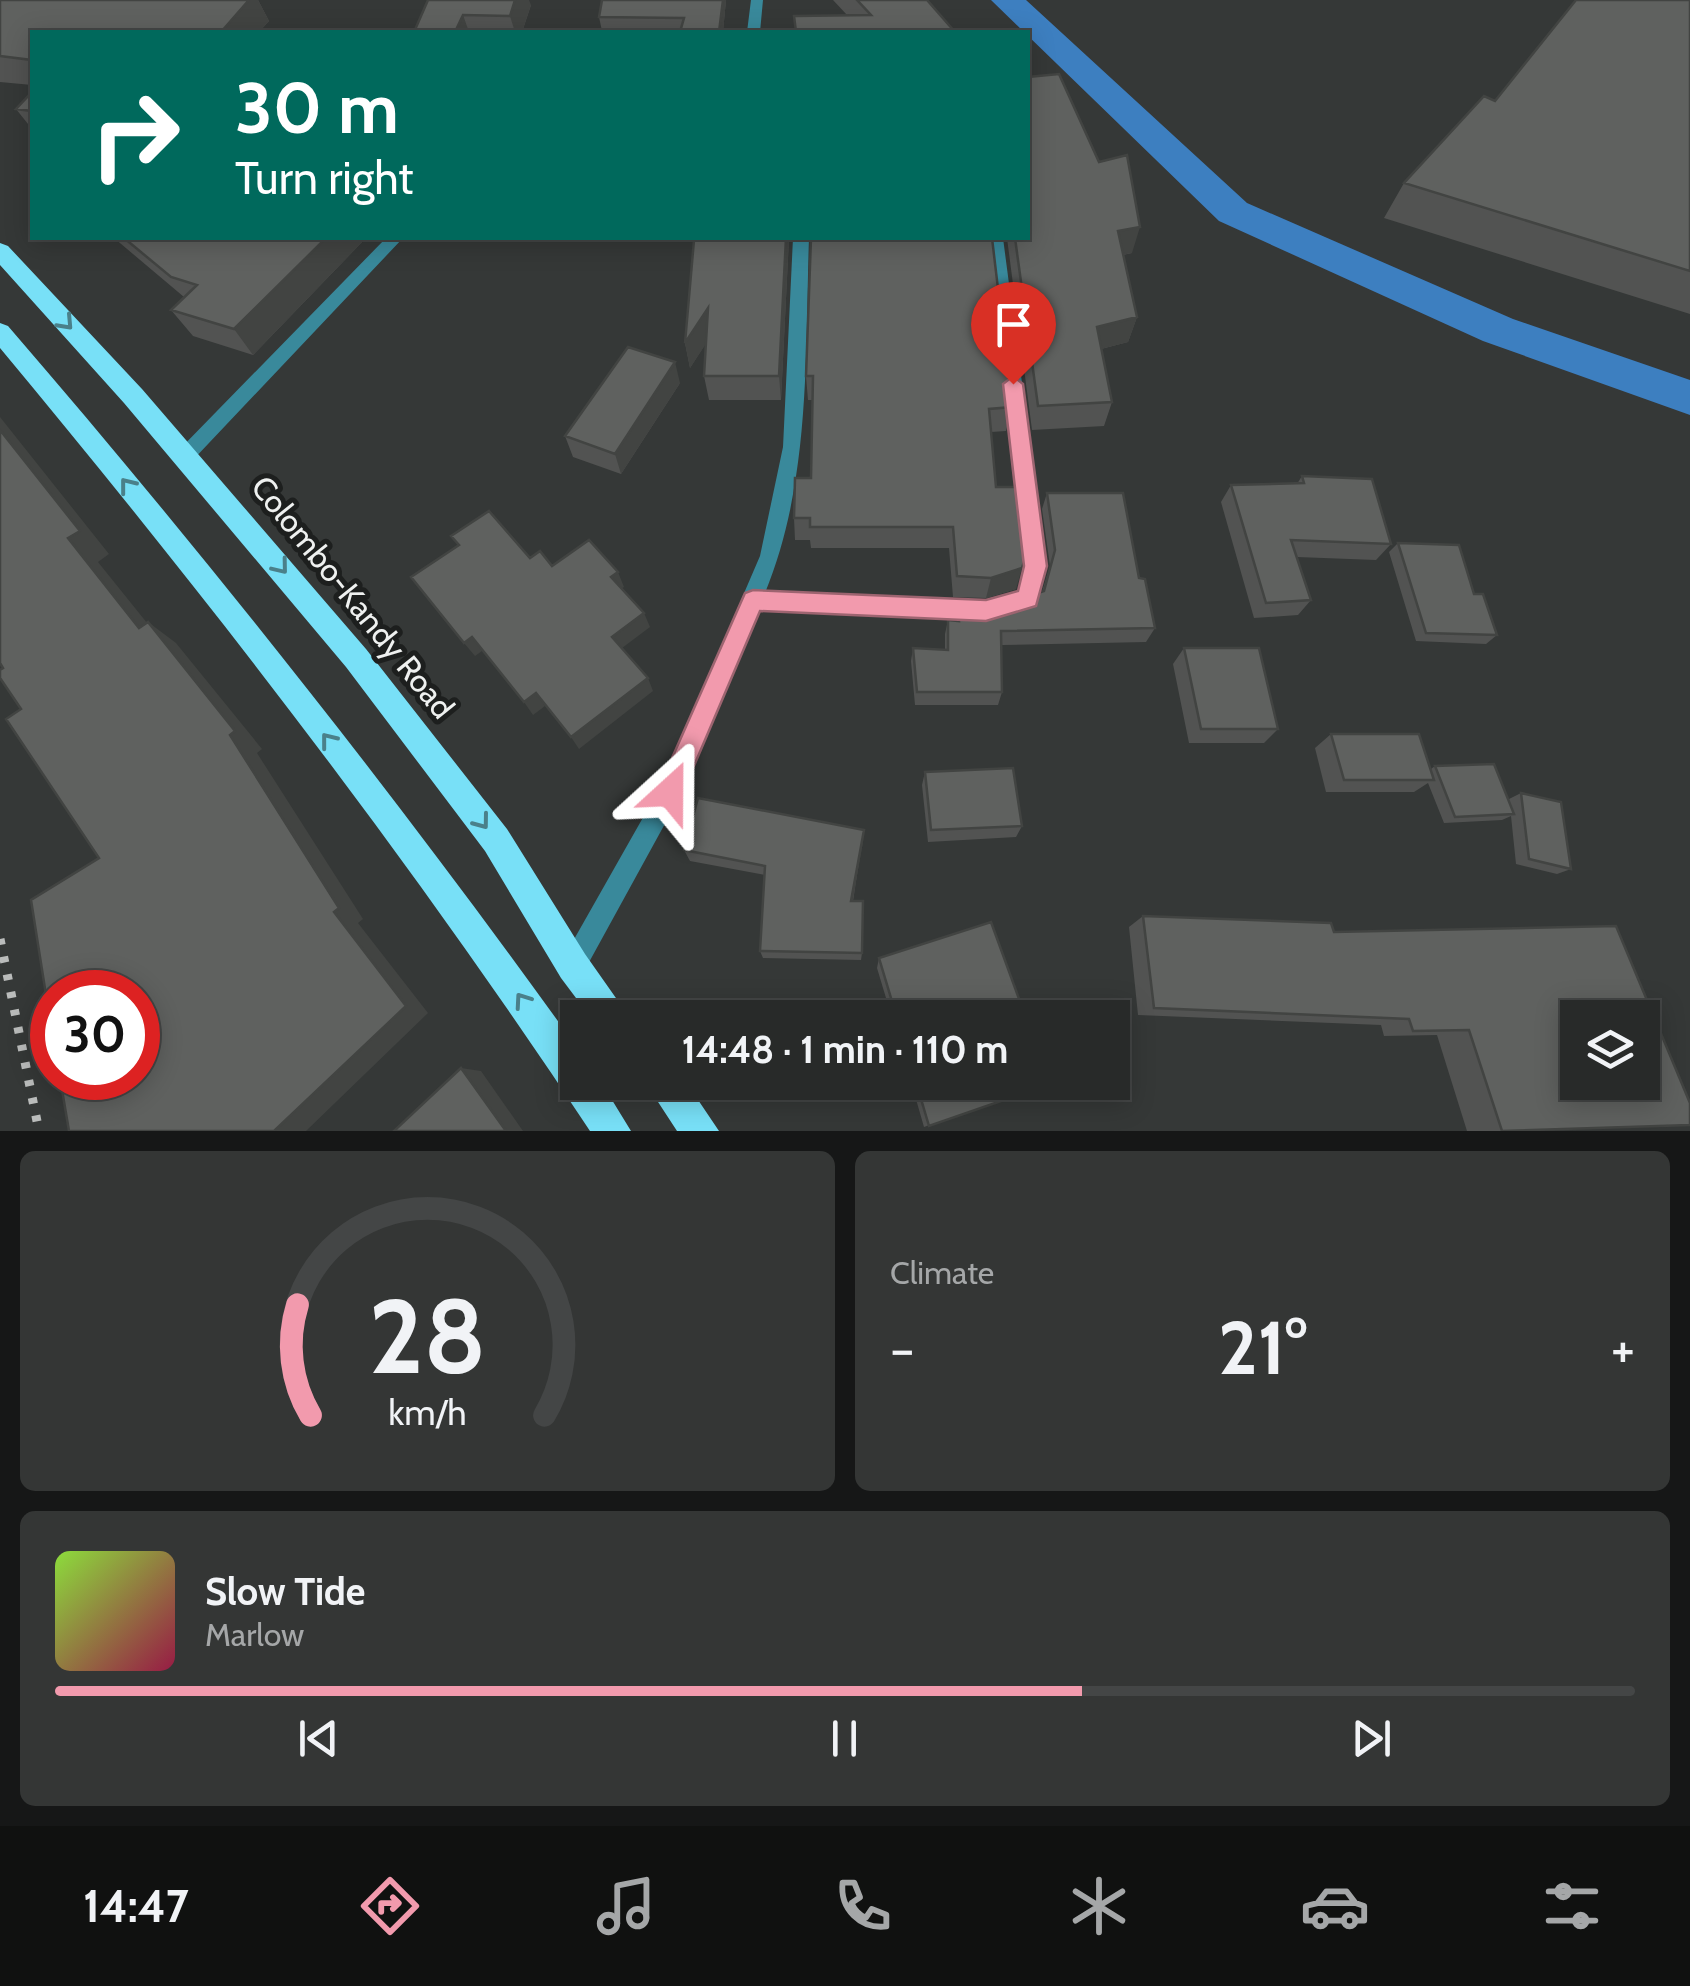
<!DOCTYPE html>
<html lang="en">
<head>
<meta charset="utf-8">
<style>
	:root { --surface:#282a29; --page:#343635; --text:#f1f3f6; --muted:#a5a7a8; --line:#444646; --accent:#f29aad }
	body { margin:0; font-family:Cabin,sans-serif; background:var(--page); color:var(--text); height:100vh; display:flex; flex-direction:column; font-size:38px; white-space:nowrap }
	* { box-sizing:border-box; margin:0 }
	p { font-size:32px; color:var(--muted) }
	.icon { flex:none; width:55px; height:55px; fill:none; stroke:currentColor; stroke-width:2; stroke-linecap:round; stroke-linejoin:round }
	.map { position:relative; height:1131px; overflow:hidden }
	.panel { display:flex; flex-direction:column; gap:20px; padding:20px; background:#161717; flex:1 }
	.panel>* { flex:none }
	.guide { position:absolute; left:30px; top:30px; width:1000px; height:210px; border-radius:0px; box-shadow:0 5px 25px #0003,0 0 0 2px var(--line); background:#00695c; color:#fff; overflow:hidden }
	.tools { position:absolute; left:1560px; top:1000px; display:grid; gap:20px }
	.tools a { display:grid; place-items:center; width:100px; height:100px; border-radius:0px; background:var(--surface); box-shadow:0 5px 25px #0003,0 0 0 2px var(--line); font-size:50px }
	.speed { position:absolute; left:30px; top:970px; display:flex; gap:20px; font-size:50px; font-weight:700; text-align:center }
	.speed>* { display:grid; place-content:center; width:130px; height:130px; border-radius:50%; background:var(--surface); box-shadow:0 5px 25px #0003,0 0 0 2px var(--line); line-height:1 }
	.speed .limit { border:15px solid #d22; background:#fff; color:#111 }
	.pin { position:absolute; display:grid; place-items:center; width:85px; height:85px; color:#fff; margin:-102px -42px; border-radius:50% 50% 50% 0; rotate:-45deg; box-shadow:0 0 10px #0007 }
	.pin .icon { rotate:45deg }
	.me { position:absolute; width:110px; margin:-55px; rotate:24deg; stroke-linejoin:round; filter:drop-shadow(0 0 8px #0008) }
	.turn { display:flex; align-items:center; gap:35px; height:210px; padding:0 40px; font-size:45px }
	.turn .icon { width:130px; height:130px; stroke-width:2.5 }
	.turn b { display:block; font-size:70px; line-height:85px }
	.big { font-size:75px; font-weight:700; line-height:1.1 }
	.panel .tile { flex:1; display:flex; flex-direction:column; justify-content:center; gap:15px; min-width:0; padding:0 35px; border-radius:15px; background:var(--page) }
	.panel .dial { align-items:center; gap:0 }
	.dial svg { height:260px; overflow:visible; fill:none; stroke:var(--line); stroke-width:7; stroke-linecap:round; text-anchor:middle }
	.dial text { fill:var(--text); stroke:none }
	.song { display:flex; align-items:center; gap:30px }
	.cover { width:120px; height:120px; border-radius:15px; background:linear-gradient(135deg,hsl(90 70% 55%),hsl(340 70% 35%)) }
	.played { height:10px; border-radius:5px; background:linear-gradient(90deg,var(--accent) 65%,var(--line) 65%) }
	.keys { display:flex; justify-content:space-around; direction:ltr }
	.heat { display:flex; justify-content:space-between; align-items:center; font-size:55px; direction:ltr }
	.panel .tiles { flex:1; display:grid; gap:20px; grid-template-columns:1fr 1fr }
	.tile:last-child { grid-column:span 2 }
	.trip { position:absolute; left:560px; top:1000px; width:570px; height:100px; border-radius:0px; background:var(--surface); box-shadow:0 5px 25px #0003,0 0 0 2px var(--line); font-weight:700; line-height:100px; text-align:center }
	.dock { display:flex; height:160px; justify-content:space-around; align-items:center; background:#101110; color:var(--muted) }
	.dock .icon { width:70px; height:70px }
	.dock .active { color:var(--accent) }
	.dock b { font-size:45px; color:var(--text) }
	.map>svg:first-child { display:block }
</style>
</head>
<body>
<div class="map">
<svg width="1690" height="1131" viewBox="0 0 1690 1131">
	<rect width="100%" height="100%" fill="#353837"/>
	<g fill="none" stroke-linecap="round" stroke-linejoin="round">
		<path fill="#3d7fc0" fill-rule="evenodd" d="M991,0h35l221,203 266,116 177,61v35l-207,-74 -264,-120z"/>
		<path fill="#39899b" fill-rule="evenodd" d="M751,0h12l-3,32h-13z
			M386,238h17l-212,224h-14l-2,-5 2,-5z
			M793,238h16c-4,118 2,243 -44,355l221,9 33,-10 7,-26 -39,-328h16l43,328 -11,39 -49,15 -229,-10 -79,190 -96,175 -9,4 -9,-4 -4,-9 4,-9 98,-173 98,-228 23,-109z"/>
		<path fill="#78e0f7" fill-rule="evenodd" d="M0,243l8,3 134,143 224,260 141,180 78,125 45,64h-39l-30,-40 -76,-127 -139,-184 -222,-264 -124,-138z
			M0,323l8,3c201,233 391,473 570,723v33h23l30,49h-41c-180,-272 -381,-532 -590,-783z
			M645,1082h41l33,49h-42z"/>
		<path stroke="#babcbb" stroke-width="9" stroke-dasharray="6 12" stroke-linecap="butt" d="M0,939l39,192"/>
	</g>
	<path fill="#525352" d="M0,0h258l11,21 -10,11h-227v53l-32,-3z
		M428,0l103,5 -9,27h-108z
		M602,0h124l-3,32 -121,-1 -3,-14z
		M833,0h94l28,32 -108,-17z
		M1690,0v314l-306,-96 20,-35 91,-82z
		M32,92v37l-16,-20z
		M114,238h252l-113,117 -60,-19 -22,-26 13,-13z
		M722,238h69h-2l-8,162h-72l-5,-24 2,-33 -16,25 -5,-25z
		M811,238l201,169 -6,24 -15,1 5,55 20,102 -30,9 -33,-1 -4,-49h-138l-1,-8h-15l-1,-22 17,-40 1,-78h-4l-2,-24z
		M1007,238h21l104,15 -9,2 14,62 -9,25 -27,7 11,53 -8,24 -72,4z
		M680,383l-59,91 -48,-17 -8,-21z
		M1302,476l89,68 -15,16 -79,-3 14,43 -13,15 -44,3 -33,-116 10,-17 66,-1z
		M1047,493l92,85 16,50 -9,14 -144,3v47l-4,13h-83l-4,-44 2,-13 32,2v-16l3,-14h8l2,-12 33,1 51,-17 8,-26 -8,-57z
		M1398,543l76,51 23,41 -11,9 -70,-3 -27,-89z
		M1184,648l94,81 -14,14h-75l-16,-79z
		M1331,734l100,35 4,-3 74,33 12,-6 50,76 -14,5 -41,-10 -5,-48 -9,4 -58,3 -16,-40 -14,9h-88l-11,-44z
		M925,772l97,54 -6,11 -88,5 -6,-57z
		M864,830l-11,71 9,52 -1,7 -98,-2 -3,-7 5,-76 -75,-14 -6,-11z
		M1143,916l191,16 282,-6 -91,205h-58l-30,-96 -53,1 -3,-11 -243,-10 -9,-88z
		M879,958l147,60h-134l-15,-50z
		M911,1082h138l-125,45z"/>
	<path fill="#424442" d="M249,0h9l11,21 -10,11h-38z
		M515,0h14l2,5 -9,27h-7l-5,-16z
		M723,0h3l-3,32h-4z
		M463,15l6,17h-14z
		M1140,227l-8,26 -22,4 8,-26z
		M326,238h40l-113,117 -19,-26z
		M786,238h5h-2l-8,162 -2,-24z
		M708,308l5,25 -23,35 -5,-25z
		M1137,317l-9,25 -39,10 8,-25z
		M675,362l5,21 -59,91 -6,-20z
		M0,417l109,137 -11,8 70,87 -29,-21 -71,-90 -68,-108z
		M1022,568l-6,21 -30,9 5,-20z
		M618,572l6,15 -7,5 -6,-15z
		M644,613l6,14 -32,24 -6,-14z
		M148,622l28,21 86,106 -5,4 106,166 -5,4 70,90 -122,118h-30l-1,-1 59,-218 -104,-177z
		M472,637l10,14 -7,5 -11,-13z
		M648,678l5,13 -74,58 -8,-12z
		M536,693l9,13 -12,9 -9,-13z
		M864,830l-1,12 -12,67v-8z
		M461,1068l20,3 42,60h-17z"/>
	<path fill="#5f615f" stroke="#424442" stroke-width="2.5" fill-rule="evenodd" d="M0,0h249l-28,32h-189v28l-32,-4z
		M428,0h87l-5,16 -47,-1 -8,17h-41z
		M602,0h121l-4,32h-39l4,-14 -85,-1z
		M857,0h70l28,32h-159l-2,-16 77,-1z
		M1576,0h114v271l-286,-88 80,-87 11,5z
		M1059,74l40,88 28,-7 13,72 -22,4 19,86 -40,10 15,75 -74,4 -23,-168h13v-161z
		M32,92v19l-16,-2z
		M124,238h202l-92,91 -63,-19 26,-25 -26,-8z
		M722,238h64l-7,138h-75l4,-68 -23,35 9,-103h28z
		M811,238h181l20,169 -23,2 7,78h26l7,58 -7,23 -31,10 -34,-2 -4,-49h-143v-9h-16l1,-40h16l2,-102h-7z
		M628,347l47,15 -60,92 -50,-18z
		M0,430l80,101 -12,7 71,90 9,-6 87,109 -5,4 109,173 -5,4 72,94 -131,124 1,1h-207l-9,-53h78v-86h-86v41l-21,-133 68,-42 -93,-139 15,-10 -21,-31v-8l3,-2 -3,-5z
		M1302,476l70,3 19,65 -100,-4 20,60 -45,3 -35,-118 73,-2z
		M1047,493h76l16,85 6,1 10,49 -154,3 1,61h-85l-4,-44 35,2v-30l11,1 -1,-13 33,1 53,-18 11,-41z
		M489,511l41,47 10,-7 12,15 37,-26 29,32 -7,5 33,36 -32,24 36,41 -77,59 -35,-44 -12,9 -52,-65 -8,6 -53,-66 48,-32 -8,-9z
		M1398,543l61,2 15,49h9l14,41 -71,-2z
		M1184,648h75l19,81h-77z
		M1331,734h88l15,46h-90z
		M1494,764l20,50 -59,3 -20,-51z
		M1013,768l9,58 -91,4 -6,-58z
		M1521,793l40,9 10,67 -42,-10z
		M698,798l166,32 -13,71h12l-1,52 -102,-2 5,-85 -81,-16z
		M1143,916l188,7 3,9 282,-6 74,177v22l-188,6 -33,-101 -56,1 -4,-12 -255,-11zM1578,1018h64v64h-64z
		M991,922l35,96h-129l-18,-60z
		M461,1068l45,63h-112z
		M916,1082h133l1,2 -121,42z"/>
	<defs><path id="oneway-chevron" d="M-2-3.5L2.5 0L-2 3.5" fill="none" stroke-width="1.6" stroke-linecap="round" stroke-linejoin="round" transform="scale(2.5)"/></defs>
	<g stroke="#4a808a">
		<use href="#oneway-chevron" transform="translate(66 323) rotate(47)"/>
		<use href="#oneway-chevron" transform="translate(127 485) rotate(-128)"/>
		<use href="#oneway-chevron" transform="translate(281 567) rotate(51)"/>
		<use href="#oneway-chevron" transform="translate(328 740) rotate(-128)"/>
		<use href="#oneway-chevron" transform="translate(482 822) rotate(53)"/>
		<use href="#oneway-chevron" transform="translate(522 1000) rotate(-125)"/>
	</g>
	<path fill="#f29aad" stroke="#9d6470" stroke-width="2.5" d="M1013,376l10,8 24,182 -11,40 -50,15 -226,-10 -81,190 -9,4 -9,-4 -4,-9 88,-199 8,-3 233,10 32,-9 6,-25 -21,-182z"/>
	<g text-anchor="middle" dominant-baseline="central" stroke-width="10" stroke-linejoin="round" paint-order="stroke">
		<g font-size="32" fill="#eff1f0" stroke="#1d1f1e">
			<text transform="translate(353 597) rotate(51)">Colombo-Kandy Road</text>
		</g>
	</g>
</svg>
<div class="tools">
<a><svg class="icon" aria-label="layers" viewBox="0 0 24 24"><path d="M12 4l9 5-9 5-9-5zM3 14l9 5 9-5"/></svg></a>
</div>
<div class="speed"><div class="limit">30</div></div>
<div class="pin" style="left:1013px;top:384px;background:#d93025"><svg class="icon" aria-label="arrive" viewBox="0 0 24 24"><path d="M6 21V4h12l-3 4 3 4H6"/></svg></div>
<svg class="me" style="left:670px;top:792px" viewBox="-20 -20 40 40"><path d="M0-17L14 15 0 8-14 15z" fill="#f29aad" stroke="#fff" stroke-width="4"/></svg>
<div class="trip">14:48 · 1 min · 110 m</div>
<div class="guide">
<div class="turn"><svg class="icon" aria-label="right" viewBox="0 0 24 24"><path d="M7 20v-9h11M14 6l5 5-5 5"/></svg><div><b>30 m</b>Turn right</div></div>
</div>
</div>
<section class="panel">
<div class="tiles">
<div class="tile dial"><svg viewBox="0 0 100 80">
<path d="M14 69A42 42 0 1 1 86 69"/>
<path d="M14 69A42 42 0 0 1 10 35" stroke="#f29aad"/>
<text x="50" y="56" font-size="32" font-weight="700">28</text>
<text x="50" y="72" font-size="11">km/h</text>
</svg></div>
<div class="tile"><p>Climate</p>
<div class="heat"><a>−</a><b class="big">21°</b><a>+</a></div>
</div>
<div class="tile">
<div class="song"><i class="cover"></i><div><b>Slow Tide</b><p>Marlow</p></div></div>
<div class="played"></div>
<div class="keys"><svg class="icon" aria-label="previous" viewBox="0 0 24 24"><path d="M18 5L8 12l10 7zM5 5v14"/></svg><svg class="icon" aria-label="pause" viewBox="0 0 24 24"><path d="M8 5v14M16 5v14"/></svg><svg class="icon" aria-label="next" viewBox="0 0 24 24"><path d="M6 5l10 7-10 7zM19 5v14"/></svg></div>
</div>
</div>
</section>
<nav class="dock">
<b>14:47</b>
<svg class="icon active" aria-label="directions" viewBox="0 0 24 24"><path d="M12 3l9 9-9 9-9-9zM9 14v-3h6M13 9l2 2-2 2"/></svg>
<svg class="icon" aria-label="music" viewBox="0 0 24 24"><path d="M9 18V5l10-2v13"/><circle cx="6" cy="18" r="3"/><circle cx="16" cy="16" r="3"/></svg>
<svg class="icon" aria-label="phone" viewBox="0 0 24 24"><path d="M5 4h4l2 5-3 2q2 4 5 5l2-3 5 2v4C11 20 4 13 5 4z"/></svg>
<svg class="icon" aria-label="climate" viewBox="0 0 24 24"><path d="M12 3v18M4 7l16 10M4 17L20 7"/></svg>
<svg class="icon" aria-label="car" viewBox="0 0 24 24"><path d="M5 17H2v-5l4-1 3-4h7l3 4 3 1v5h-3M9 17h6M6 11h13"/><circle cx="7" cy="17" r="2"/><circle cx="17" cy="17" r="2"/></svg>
<svg class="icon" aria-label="filters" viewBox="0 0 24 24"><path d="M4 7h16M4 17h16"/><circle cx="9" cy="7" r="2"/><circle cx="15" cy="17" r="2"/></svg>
</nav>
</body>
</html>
